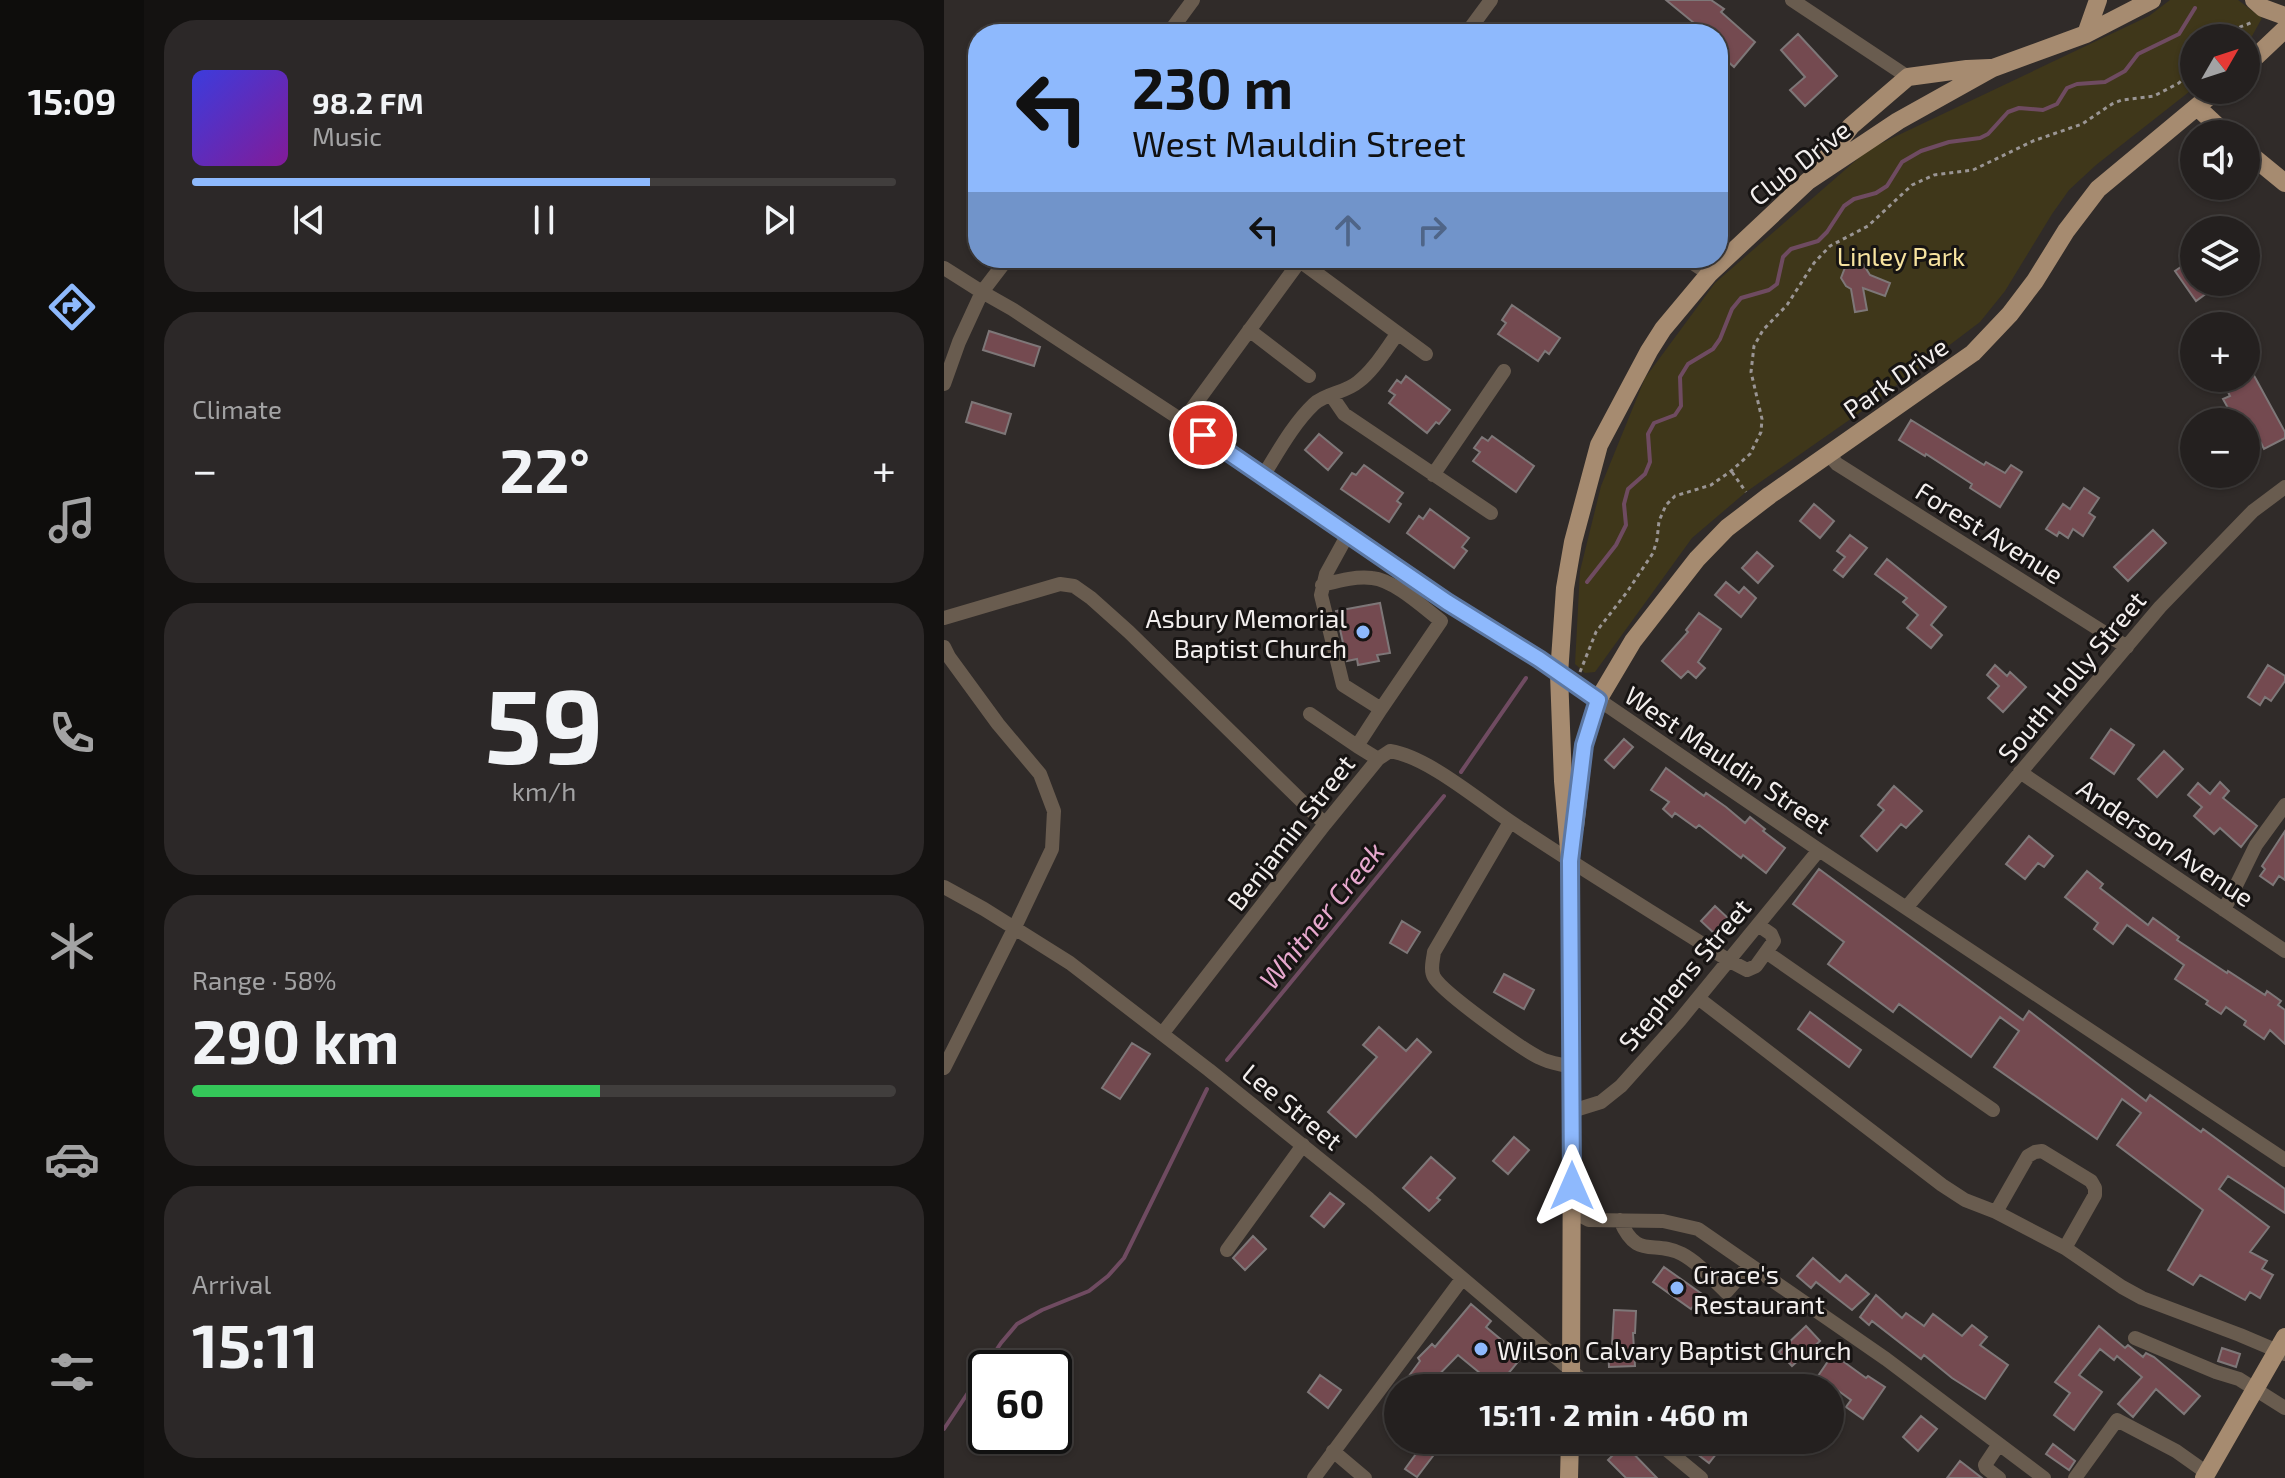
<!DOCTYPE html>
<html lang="en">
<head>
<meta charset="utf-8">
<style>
	:root { --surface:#24201f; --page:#2c2828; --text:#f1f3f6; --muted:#a3a3a4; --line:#413e3d; --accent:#8eb9fd }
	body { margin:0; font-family:"Exo 2",sans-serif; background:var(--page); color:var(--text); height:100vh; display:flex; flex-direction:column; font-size:30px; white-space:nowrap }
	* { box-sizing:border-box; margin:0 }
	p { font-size:26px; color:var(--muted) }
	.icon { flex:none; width:44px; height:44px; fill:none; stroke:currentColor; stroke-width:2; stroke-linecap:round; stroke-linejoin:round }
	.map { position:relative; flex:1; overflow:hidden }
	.drawer { display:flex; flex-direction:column; gap:20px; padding:20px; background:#141211; width:800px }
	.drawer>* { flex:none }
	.guide { position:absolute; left:24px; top:24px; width:760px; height:244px; border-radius:32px; box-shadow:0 2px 6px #0004,0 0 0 2px var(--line); background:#8eb9fd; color:#111; overflow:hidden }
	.needle { width:52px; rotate:51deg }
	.tools { position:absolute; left:1236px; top:24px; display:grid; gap:16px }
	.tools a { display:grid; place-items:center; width:80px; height:80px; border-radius:50%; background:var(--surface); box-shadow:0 2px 6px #0004,0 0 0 2px var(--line); font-size:40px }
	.speed { position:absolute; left:24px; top:1350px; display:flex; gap:16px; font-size:40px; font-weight:700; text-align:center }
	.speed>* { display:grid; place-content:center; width:104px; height:104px; border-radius:50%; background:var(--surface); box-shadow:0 2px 6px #0004,0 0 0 2px var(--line); line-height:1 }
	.speed .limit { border:4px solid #111; border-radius:12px; background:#fff; color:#111 }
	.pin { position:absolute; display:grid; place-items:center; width:68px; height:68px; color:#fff; margin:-34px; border:4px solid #fff; border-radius:50%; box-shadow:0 2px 8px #0007 }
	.me { position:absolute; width:88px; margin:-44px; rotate:0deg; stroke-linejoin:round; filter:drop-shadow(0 0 6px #0008) }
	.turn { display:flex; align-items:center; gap:28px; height:168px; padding:0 32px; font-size:36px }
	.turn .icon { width:104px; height:104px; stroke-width:2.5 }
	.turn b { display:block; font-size:56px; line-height:68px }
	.lanes { display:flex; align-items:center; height:76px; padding:0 32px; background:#0003; justify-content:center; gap:40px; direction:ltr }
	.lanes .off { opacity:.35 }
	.big { font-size:60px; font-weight:700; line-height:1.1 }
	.drawer .card { flex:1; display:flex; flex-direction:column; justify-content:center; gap:12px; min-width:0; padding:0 28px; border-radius:32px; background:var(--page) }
	.drawer .dial { align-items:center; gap:0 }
	.dial b { font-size:104px; line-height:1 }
	.song { display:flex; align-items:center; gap:24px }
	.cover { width:96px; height:96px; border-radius:12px; background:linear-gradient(135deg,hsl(240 70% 55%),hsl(290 70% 35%)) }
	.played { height:8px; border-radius:4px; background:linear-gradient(90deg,var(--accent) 65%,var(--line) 65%) }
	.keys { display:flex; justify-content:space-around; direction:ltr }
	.heat { display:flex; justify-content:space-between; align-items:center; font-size:44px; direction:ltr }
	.charge { height:12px; border-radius:6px; background:linear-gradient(90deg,#34c759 58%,var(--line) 0) }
	.trip { position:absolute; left:440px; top:1374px; width:460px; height:80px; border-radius:40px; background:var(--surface); box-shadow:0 2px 6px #0004,0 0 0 2px var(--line); font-weight:700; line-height:80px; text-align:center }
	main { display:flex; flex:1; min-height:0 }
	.dock { display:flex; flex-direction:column; width:144px; justify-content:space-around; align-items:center; background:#0e0d0c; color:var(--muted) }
	.dock .icon { width:56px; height:56px }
	.dock .on { color:var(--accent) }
	.dock b { font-size:36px; color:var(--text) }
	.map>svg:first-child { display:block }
</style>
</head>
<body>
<main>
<nav class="dock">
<b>15:09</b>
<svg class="icon on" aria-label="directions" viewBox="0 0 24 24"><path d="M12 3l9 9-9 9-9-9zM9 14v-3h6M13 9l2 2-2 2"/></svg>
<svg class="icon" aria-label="music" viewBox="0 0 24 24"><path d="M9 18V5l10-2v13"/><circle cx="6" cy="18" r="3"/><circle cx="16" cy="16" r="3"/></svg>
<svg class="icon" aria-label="phone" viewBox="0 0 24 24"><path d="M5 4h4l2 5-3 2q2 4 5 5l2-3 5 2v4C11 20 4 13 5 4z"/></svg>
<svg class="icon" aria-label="climate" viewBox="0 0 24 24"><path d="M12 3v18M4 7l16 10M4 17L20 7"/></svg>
<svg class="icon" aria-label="car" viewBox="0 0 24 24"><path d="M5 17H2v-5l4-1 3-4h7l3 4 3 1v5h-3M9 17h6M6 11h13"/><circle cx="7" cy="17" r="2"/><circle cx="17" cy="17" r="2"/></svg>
<svg class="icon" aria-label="filters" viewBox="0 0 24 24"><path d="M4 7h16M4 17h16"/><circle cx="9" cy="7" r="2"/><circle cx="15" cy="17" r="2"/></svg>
</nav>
<section class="drawer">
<div class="card">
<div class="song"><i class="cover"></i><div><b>98.2 FM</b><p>Music</p></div></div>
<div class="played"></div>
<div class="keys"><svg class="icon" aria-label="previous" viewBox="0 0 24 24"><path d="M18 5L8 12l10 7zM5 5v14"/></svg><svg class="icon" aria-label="pause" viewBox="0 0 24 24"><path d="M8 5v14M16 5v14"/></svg><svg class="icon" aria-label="next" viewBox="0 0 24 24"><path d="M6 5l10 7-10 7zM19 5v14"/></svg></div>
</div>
<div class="card"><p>Climate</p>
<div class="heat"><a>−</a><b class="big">22°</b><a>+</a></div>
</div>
<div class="card dial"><b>59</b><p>km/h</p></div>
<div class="card"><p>Range · 58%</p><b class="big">290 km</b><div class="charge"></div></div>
<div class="card"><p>Arrival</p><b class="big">15:11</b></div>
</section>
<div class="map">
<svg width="1341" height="1478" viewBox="0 0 1341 1478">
	<rect width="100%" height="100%" fill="#302b29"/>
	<path fill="#3f371a" d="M1226,0h68l24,18 -16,29v-9h-52v50l-98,77 -27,25 -17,24 -47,77 -25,31 -115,87 -119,83 -54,46 -97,134 -10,1 -10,-9 5,-93 21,-85 44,-108 70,-95 154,-134 280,-133z"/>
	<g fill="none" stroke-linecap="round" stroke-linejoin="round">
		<path stroke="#6f4b61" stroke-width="4" d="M643,582l29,-37 10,-20 -2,-21 4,-15 17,-15 5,-12 -2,-28 6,-11 21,-8 6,-9 -1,-29 8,-13 25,-15 7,-10 12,-30 9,-11 28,-8 8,-6 6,-27 8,-8 27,-8 9,-9 17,-26 10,-7 22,-6 11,-7 15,-24 19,-11 28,-9 31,-4 8,-4 20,-22 11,-4 24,2 14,-6 10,-16 10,-4 28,-2 20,-11 13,-17 41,-20 16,-26
			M517,772l65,-94
			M283,1060l217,-264
			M0,1429l57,-86 16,-19 25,-14 47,-19 19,-15 16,-18 83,-169"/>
	</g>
	<path fill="#744a50" stroke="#7e7778" stroke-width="2" d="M722,0h45l13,9 -3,3 34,30 -21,25 -9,-8 3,-4 -10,-9v-12h-16l-11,-8 3,-3z
		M854,34l39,42 -32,30 -15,-16 15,-13 -24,-27z
		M1250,258v24h28l-26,19 -21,-30z
		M910,262l9,2 7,11 20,8 -5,13 -22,-8 4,22 -12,2 -4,-23 -5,-3 -5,-8 5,-13z
		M568,305l48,33 -11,16 -4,-3 -7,10 -40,-27 8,-11 -4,-3z
		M45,331l51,16 -6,19 -51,-16z
		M1302,361l39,71v6l-21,11 -3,-6 -7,4 -8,-14v-11h-44l26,-14 -5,-9 7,-3 -9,-18h25z
		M462,376l44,34 -11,14 -3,-2 -9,11 -38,-30 6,-8 -6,-4 8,-11 4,3z
		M28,402l39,12 -6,20 -39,-12z
		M967,420l73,45 2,-3 19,11 6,-8 11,7 -22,35 -30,-19 2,-4 -46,-30 -1,2 -26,-16z
		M375,434l23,19 -14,17 -23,-20z
		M548,436l42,30 -18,26 -43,-31 7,-9 -6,-4 8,-11 6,4z
		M420,465l39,28 -6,8 4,3 -12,18 -48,-33 11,-16 4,2z
		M1140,488l15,10 -10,15 6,4 -12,19 -10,-7 -5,9 -9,-6 -2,4 -11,-7 17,-25 7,5z
		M870,504l20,17 -14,17 -20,-17z
		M486,509l39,29 -7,9 5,4 -13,17 -47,-35 12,-17 4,3z
		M1209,530l13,13 -38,38 -14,-14z
		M906,535l17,13 -24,29 -9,-7 11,-13 -8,-6z
		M813,552l16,14 -15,17 -16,-15z
		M943,559l59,48 -15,18 11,10 -11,13 -24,-20 11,-13 -15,-13 4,-4 -32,-24z
		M782,582l13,11 5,-6 12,11 -15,19 -26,-22z
		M436,603l10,50 -13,2 2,6 -21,4 -1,-6 -10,2 -11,-50z
		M755,613l22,16 -23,33 7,6 -9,10 -8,-7 -7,7 -19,-17 26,-29 -2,-2z
		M1051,665l12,11 3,-4 16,15 -23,25 -15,-14 11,-12 -12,-11z
		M1324,665l17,11v5l-14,20 -6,-4 -5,8 -12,-8z
		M1167,729l23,16 -20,29 -23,-16z
		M680,739l9,8 -19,21 -9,-8z
		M1220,751l19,18 -26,28 -19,-18z
		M722,768l38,28 2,-3 20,14 19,16 5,-6 15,12 -2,2 22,17 -19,25 -23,-18 -2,3 -42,-33 -3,3 -21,-15 -3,4 -9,-8 6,-7 -18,-12z
		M1276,782l9,9 -6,7 34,28 -16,21 -21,-19 -6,6 -20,-18 8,-9 -14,-12 10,-12 12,11z
		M950,786l28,25 -16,17 -5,-4 -24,27 -16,-15 23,-26 -6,-5z
		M1341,831v49l-6,-4 -6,9 -13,-9 5,-7 -3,-3z
		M1085,836l24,20 -9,11 -6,-4 -13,16 -19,-15z
		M875,869l204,151 6,-9 117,90 4,-6 51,37 2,-3 82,60v24l-57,-37 -9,13 50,38 -19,25 17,9 -5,8 11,6 -13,23 -10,-6 -5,8 -45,-25 -7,10 -25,-15 35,-60 -86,-65 24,-32 -19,-14 -25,40 -103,-72 25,-36 -19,-14 -29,40 -72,-53 -6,8 -65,-48 16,-22 -51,-38z
		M1143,871l16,13 -3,4 48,37 5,-7 26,19 -2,3 50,33 1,-2 37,24 2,-4 14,10 -3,4 7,5v34l-15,-14 -6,9 -20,-14 2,-4 -20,-14 -5,7 -15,-10 2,-3 -33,-22 9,-14 -57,-40 -14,19 -19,-15 4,-6 -33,-26z
		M771,906l15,14 -14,15 -15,-14z
		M458,921l18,11 -13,21 -17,-10z
		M560,974l30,16 -10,19 -30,-17z
		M866,1012l51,38 -12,17 -51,-38z
		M435,1027l27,24 11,-12 14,13 -75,85 -28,-25 49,-55 -14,-12z
		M188,1043l18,11 -30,45 -18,-11z
		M570,1137l15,13 -21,24 -15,-13z
		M487,1157l24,21 -18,20 3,2 -11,11 -26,-23z
		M386,1193l14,11 -20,23 -13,-11z
		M309,1236l13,13 -21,21 -12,-12z
		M869,1258l27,24 6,-7 23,19 -17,16 -36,-28 -5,6 -14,-12z
		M720,1267l38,27 -11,15 -38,-27z
		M932,1295l26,23 4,-5 18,13 9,-12 29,22 10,-11 15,12 -7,8 28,20 -23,34 -33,-21 -28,-23 -3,4 -49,-38 -3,4 -9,-8z
		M527,1304l20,17 -5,6 36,30 -25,30 -39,-32 -32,33h-26l20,-27 -2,-3 14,-14 3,3z
		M670,1310l22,1 -1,22h-2l2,33 -26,1 -1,-21h4z
		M862,1326l14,15 -28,25 -13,-14z
		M1155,1326l26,22 3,-3 15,12 3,-4 8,4 46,39 -16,18 -28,-25 -23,28 -15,-13 24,-27 -25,-21 -3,4 -14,-11 -21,26 23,17 -28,38 -20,-15 16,-22 -15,-11z
		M1278,1348l18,6 -4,13 -18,-6z
		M889,1354l33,24 2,-2 17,11 -22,32 -17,-12 5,-7 -33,-24z
		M376,1375l21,15 -13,18 -20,-16z
		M977,1416l16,13 -19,22 -15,-14z
		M756,1440h27l-18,23 -17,-13z
		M480,1443l12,9 -19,25 -12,-8z
		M680,1444l33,34h-31l-18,-18z
		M1109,1444l22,17 -6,9 -23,-16z
		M1016,1461l22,17h-35z"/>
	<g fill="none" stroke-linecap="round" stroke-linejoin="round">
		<path stroke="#9a9594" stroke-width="3" stroke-dasharray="4 4" stroke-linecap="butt" d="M1274,38c10,-9 24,-10 36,-17
			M788,472l14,20
			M636,672l16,-40 31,-40 26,-39 4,-13 2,-19 7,-16 9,-9 36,-11 20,-14 19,-17 11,-22 1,-13 -11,-47 3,-26 9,-16 24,-25 27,-42 16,-17 38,-20 44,-41 22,-10 39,-5 60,-29 49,-17 30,-20 10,-4 32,-4 25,-13 15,-16"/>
		<path stroke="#695c4f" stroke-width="14" d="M848,0l116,77
			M224,34l25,-34
			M522,34l25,-34
			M741,258l24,16
			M356,261l126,93
			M0,268l38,24 30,17 171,112 264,181 92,57 280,191 466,310
			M305,330l60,46
			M0,384l15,-42 23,-50 26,-34
			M387,395l13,19 147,99
			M239,421l119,-163
			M885,455l8,9 290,183
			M489,475l71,-104
			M319,476c15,-24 30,-52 51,-72 12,-11 31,-11 44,-22 16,-12 28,-33 40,-49
			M404,534l-22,40 -5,21 22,90 38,24 -24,37 21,13
			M378,585c16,-4 33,-9 50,-7 22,2 51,29 69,43l-60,88
			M0,618l116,-34 14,2 17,12 38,34 196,192
			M0,647l5,10 49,67 42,50 14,37 -2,38 -38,80 -70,139
			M366,714l47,32
			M1076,772l265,179
			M566,822l-76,130c-1,8 -4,18 0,25 8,15 89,73 106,81 9,5 21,6 31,9
			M0,887l40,22 86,54 139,107 160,129 223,189
			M962,908l254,-301 93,-96 32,-24
			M1280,910l32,-65 29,-40
			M822,952l227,158
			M754,998l244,187 23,15 31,12
			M218,1034l163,-210 53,-65 12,-8c38,6 88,49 121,71 71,48 145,92 217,138l19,10 9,-4 18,-25 -3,-7 -13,-9
			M628,1111l29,-9 20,-16 59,-66 139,-170
			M628,1211l17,9 74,1 35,8 188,130 158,119
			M676,1220c17,41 34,19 62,34 17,9 30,25 44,38l23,-26
			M1121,1248l30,-53v-7l-4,-7 -49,-30 -7,1 -7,4 -32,56 69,36 57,39 20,11 98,37 45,19
			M283,1250l76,-105
			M1191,1338l81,34 23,7 46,29
			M711,1440l46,38
			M389,1451l32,27
			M370,1478l148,-199
			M1055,1478l-13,-10 -1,-3 14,-21
			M1131,1478l42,-58 59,31 31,22"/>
		<path stroke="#a68b70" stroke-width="18" d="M1310,0l9,8 22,8
			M1142,34l12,-34
			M1302,66l39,-37
			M1253,107l29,27
			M1302,151l39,32
			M875,168l32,-42 57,-49 59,-8 23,-1
			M631,827l9,-82 14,-45 35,-59 64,-82 30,-31 43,-33 203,-142 37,-39 25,-33 31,-50 32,-42 119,-99
			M627,1388l1,-277 -2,-250 -7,-80 -4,-107 6,-86 8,-46 26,-97 50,-94 14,-22 46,-55 99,-93 90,-60 95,-53 93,-34 66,-34
			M625,1478l1,-38
			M1260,1478l81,-141"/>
	</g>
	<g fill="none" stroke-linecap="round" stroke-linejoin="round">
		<defs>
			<path id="route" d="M259,435l244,167 92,57 59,41 -14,45 -14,116 2,325"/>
		</defs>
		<use href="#route" stroke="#5c78a4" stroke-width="20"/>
		<use href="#route" stroke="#8eb9fd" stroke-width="14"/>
	</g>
	<g fill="#8eb9fd" stroke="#171413" stroke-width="3">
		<circle cx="419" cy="632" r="8"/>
		<circle cx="733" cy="1288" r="8"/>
		<circle cx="537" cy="1349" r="8"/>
	</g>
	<g text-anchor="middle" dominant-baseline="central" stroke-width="6" stroke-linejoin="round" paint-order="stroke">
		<g font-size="26" fill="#f2eeed" stroke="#171413">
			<text transform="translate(855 162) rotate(-38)">Club Drive</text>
			<text transform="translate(951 377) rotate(-35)">Park Drive</text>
			<text transform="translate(1046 532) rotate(32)">Forest Avenue</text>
			<text transform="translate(1127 676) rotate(-50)">South Holly Street</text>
			<text transform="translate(784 759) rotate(34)">West Mauldin Street</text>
			<text transform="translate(346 832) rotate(-52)">Benjamin Street</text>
			<text transform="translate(1222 842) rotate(34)">Anderson Avenue</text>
			<text transform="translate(740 974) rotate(-50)">Stephens Street</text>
			<text transform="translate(349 1106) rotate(39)">Lee Street</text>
		</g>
		<g font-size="26" fill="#f7e39f" stroke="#171413">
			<text x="957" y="255">Linley Park</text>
		</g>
		<g font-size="26" fill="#f2eeed" stroke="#171413" text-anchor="start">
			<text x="403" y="617" text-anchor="end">Asbury Memorial<tspan x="403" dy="30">Baptist Church</tspan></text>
			<text x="749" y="1273">Grace's<tspan x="749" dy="30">Restaurant</tspan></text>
			<text x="553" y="1349">Wilson Calvary Baptist Church</text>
		</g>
		<g font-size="28" font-style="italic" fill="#e7a8ce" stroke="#171413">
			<text transform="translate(377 915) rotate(-51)">Whitner Creek</text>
		</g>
	</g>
</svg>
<div class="tools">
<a><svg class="needle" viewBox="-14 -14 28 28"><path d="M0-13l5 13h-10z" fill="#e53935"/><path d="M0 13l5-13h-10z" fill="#a3a3a4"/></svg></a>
<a><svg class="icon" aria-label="sound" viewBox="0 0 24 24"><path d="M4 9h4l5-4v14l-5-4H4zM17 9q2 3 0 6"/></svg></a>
<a><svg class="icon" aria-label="layers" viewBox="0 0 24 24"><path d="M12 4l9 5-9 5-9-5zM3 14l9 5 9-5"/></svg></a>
<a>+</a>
<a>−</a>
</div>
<div class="speed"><div class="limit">60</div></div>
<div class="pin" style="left:259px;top:435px;background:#d93025"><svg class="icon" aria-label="arrive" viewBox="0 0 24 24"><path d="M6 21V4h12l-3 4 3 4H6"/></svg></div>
<svg class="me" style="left:628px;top:1186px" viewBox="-20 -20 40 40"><path d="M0-17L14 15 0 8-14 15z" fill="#8eb9fd" stroke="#fff" stroke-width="4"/></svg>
<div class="trip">15:11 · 2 min · 460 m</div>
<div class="guide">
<div class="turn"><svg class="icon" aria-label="left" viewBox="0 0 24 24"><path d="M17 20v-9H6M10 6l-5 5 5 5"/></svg><div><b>230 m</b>West Mauldin Street</div></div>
<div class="lanes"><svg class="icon" aria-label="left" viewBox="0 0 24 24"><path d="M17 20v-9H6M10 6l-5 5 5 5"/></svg><svg class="icon off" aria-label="ahead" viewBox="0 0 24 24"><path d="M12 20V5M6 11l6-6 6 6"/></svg><svg class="icon off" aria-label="right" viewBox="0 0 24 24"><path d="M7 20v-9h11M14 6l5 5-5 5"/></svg></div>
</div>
</div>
</main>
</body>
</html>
